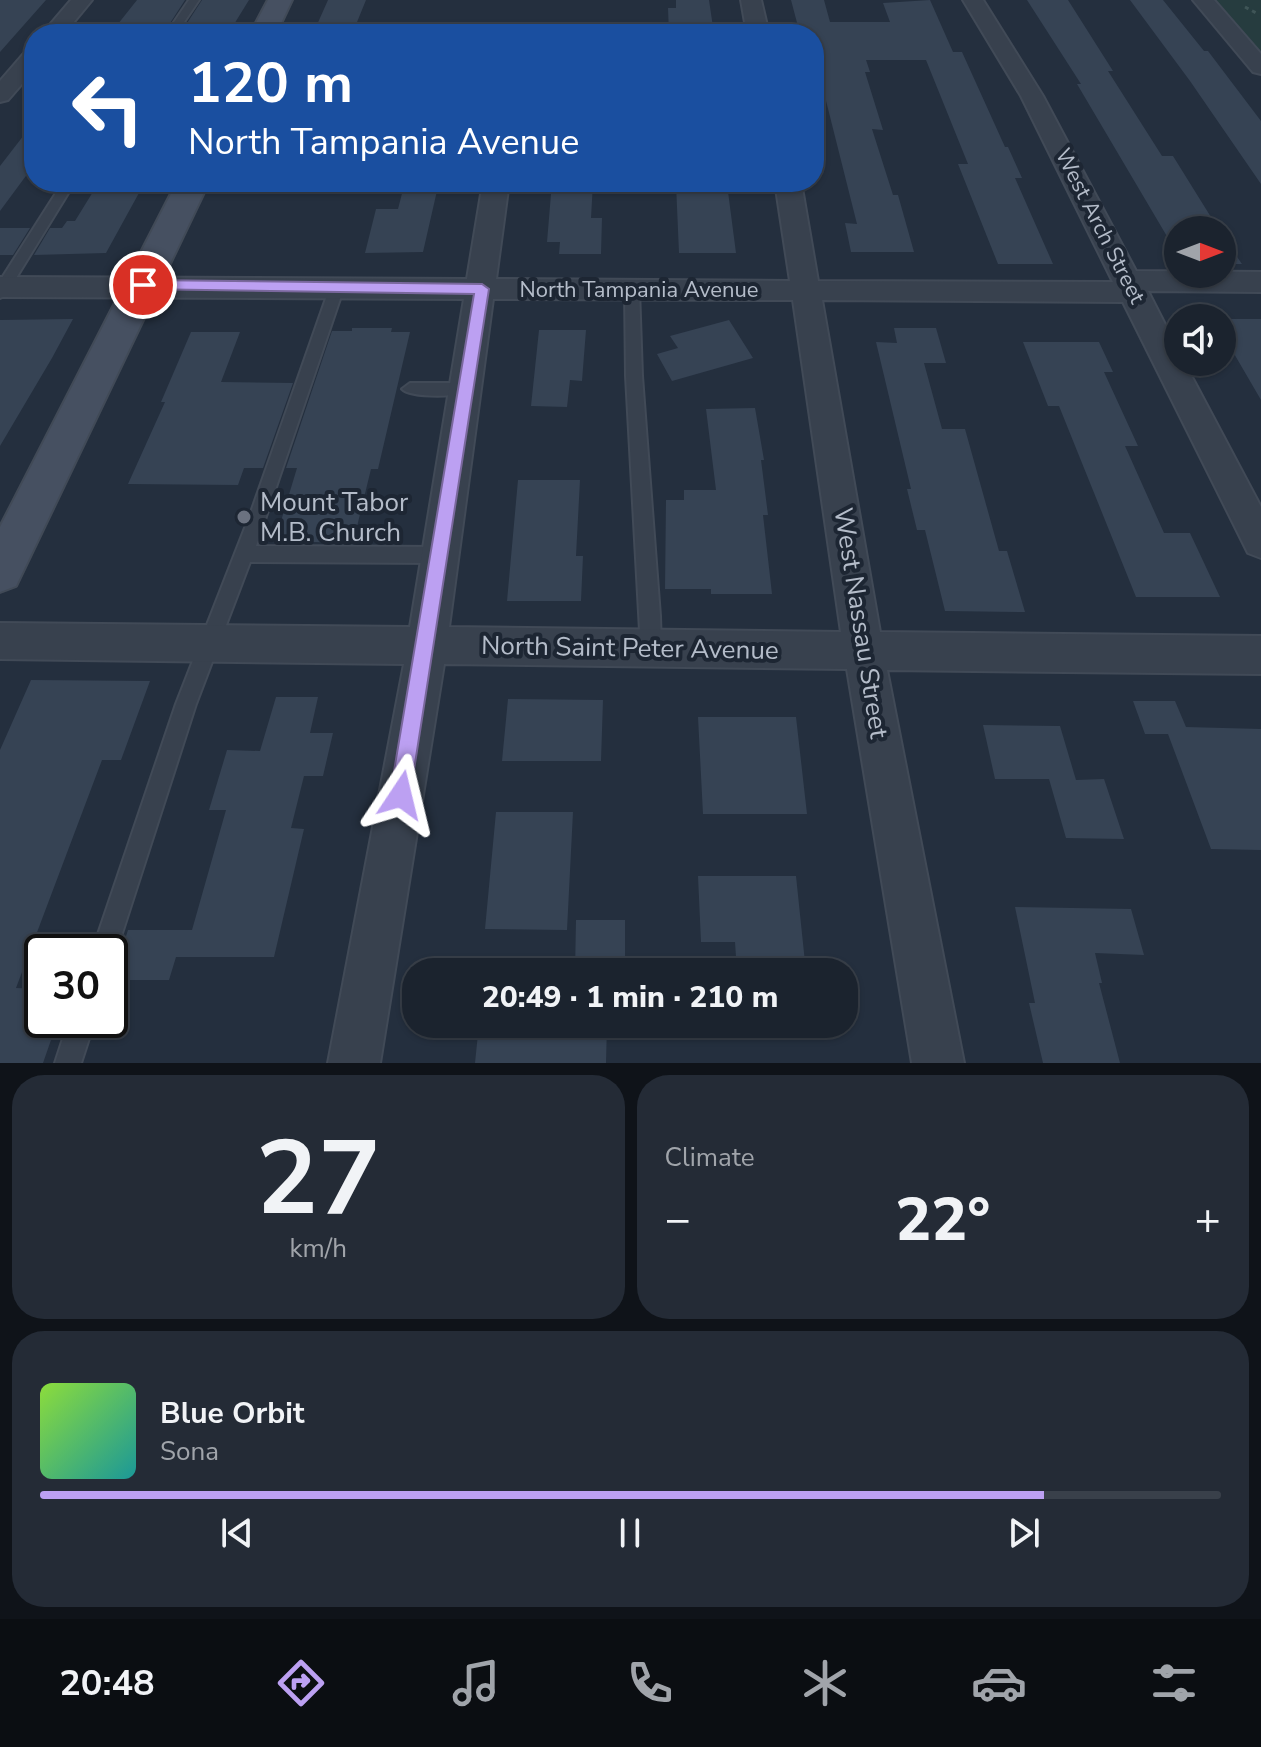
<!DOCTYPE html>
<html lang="en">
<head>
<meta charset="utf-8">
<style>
	:root { --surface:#1b232e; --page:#242b36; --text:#f1f3f6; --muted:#a0a4aa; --line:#39404a; --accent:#bca0f2 }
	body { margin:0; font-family:"Nunito Sans",sans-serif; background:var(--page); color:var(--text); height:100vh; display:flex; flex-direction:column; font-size:30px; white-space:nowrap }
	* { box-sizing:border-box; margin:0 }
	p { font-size:26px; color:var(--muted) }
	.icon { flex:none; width:44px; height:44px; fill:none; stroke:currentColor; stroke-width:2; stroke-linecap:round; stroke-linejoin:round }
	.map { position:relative; height:1063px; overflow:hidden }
	.side { display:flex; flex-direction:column; gap:12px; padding:12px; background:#0f1319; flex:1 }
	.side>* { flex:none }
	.hud { position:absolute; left:24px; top:24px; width:800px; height:168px; border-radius:32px; box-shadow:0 2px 6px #0004,0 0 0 2px var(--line); background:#1a4fa0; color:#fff; overflow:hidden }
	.needle { width:52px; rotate:90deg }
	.controls { position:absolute; left:1164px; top:216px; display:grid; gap:16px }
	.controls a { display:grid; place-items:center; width:72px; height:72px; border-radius:50%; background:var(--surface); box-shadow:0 2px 6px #0004,0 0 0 2px var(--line); font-size:40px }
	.speed { position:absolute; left:24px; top:934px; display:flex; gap:16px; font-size:40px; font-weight:700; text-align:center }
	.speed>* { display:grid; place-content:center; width:104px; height:104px; border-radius:50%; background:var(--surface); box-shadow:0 2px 6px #0004,0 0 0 2px var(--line); line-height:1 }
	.speed .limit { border:4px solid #111; border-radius:12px; background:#fff; color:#111 }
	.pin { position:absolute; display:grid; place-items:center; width:68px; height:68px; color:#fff; margin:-34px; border:4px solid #fff; border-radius:50%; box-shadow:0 2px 8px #0007 }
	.me { position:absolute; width:88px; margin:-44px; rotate:10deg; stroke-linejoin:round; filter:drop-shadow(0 0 6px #0008) }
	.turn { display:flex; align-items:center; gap:28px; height:168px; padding:0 32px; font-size:36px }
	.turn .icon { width:104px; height:104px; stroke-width:2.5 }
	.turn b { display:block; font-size:56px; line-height:68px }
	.big { font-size:60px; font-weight:800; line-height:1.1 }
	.side .widget { flex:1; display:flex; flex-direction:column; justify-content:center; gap:12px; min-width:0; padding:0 28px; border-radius:32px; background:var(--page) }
	.side .dial { align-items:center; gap:0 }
	.dial b { font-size:104px; line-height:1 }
	.song { display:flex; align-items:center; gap:24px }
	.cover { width:96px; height:96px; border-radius:12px; background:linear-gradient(135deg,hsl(90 70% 55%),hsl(180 70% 35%)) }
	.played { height:8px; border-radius:4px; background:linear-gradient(90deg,var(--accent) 85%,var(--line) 85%) }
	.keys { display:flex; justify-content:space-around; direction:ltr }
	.heat { display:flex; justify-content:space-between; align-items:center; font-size:44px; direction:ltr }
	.side .tiles { flex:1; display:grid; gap:12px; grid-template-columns:1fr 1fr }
	.widget:last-child { grid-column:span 2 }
	.trip { position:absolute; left:402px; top:958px; width:456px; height:80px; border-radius:32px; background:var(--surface); box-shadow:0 2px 6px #0004,0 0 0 2px var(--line); font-weight:800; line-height:80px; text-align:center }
	.dock { display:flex; height:128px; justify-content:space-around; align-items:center; background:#0b0e12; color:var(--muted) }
	.dock .icon { width:56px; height:56px }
	.dock .current { color:var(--accent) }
	.dock b { font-size:36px; color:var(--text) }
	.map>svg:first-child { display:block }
</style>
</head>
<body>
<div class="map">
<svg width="1261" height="1063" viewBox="0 0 1261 1063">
	<rect width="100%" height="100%" fill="#242f3e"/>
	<path fill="#263c3f" d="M1211,0h50v57z"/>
	<path fill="#364354" d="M0,0h46l-46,52z
		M137,0h48l-22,34h-53z
		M202,0h47l-21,34h-48z
		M328,0h38l-11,27h-39z
		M676,0h33l5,34h-45l-1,-26h8z
		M791,0h33l6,22h60l-7,-19 47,-3 23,52h9l43,95h3l14,31h-7l38,86h-55l-40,-100h10l-42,-104h-60l4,12h-5l18,58 -11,-1 21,66h5l16,57h-63l-6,-29 12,1 -43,-171v-19h-14z
		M1027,0h41l45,71h-5l54,85h11l46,74h-41v25l-101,-171h4z
		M1130,0h33l41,51h4l53,70v63l-71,-103z
		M34,122v43l-34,46v-45z
		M99,182h46l-39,71 -72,2 16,-27h12l5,-7h8z
		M405,182h34l-16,70 -58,1 11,-44h22z
		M552,182h41l-2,36h11l-1,36h-42l1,-12h-13z
		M676,184h51l9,69h-57z
		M0,228h30l-17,27h-13z
		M1222,235l20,29h-20z
		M73,319l-21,39 -52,88v-126z
		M1222,319h39v81l-39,-67z
		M729,320l24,38 -81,23 -15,-27 21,-6 -8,-12z
		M352,328h40l-1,4h19l-32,137h-7l-18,74 -78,-2 22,-73h-11l46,-137h20z
		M894,328h42l10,35h-22l18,66h23l34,122h8l18,61 -80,-1 -20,-81h-8l-10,-41h4l-35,-147 21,1z
		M539,330h47l-4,51 -12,-1 -3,27 -36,-1z
		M191,332h49l-19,50 72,1 -30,85h-19l-6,17 -110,-1 37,-82h-4z
		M1023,342h76l14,30h-9l34,74h-13l39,87h26l30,64h-84l-77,-191h-11z
		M755,408l9,52h-3l7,55h-5l9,79h-61v-5h-46l1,-89h18v-10h32l-10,-81z
		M518,480h62l-4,76h7l-2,45h-74z
		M31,680l119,1 -29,79h-19l-86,228 26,1v31h16l-15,43h-43v-313z
		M276,697h42l-8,36h23l-10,43h-19l-13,52 13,1 -30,128h-98l-7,23h-57l16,-50h64l34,-120h-17l18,-60 33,1z
		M508,699l95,1 -2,61h-99z
		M1133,701h42l11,26 75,2v121l-50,-1 -43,-115h-23z
		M698,717h98l11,97h-104z
		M983,725l77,1 16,54 28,-1 20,60 -58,-1 -17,-59h-54z
		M496,812h77l-6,118 -82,-1z
		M698,876h98l10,96h-69l-2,-30h-34z
		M1015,907l116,2 13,46 -49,-2 7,30h-3l21,80h-77l-14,-60h6z
		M576,920h49v52h-50z
		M479,1024h128l-1,39h-131z"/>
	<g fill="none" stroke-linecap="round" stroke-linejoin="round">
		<defs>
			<path id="lane" d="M189,0h10l-23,34h-10z
				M63,182h12l-70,114 -5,2v-17z
				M337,282l7,5 -88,259 184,1 6,2 3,6 -3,6 -6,2 -190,-1 -54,142 -80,248 -6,10v-10h-18l84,-248 74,-189 80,-228z
				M632,284l7,5 3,87 18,240 1,33 -3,7 -7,2 -7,-2 -3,-7 -15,-273 -1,-87z
				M410,383h55l8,6c-8,9 -63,9 -71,0z
				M69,1020h26l-14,43h-26z"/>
			<path id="street" d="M71,0h21l-28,34h-22z
				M741,0h20l8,34h-22z
				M963,0h20l60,96 93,175 125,1v20l-113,-1 30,59v12h6l77,145v51l-13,-5 -125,-251 -301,-2 58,332 381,4v38l-374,-4 77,393h-52l-65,-394 -403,-5 -64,399h-52l76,-399 -404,-5v-36l410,4 54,-328 -464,-2v-20l467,2 16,-97h26l-13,97 294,2 -15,-99h26l17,99 295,1 -92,-186zM493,299l300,1 48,332 -392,-5z
				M1193,0h21l47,54v20l-8,-2z
				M34,49v21l-26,30 -8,2v-21l26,-30z"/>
			<path id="secondary" d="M268,0h24l-16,34h-26z
				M177,182h32l-193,404 -16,6v-65z"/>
		</defs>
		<use href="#lane" stroke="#414a57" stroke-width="4"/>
		<use href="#street" stroke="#414a57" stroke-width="4"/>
		<use href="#secondary" stroke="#414a57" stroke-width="4"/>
		<path stroke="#3f5557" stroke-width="3" stroke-dasharray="4 4" stroke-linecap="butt" d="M1245,7l13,7"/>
		<use href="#lane" fill="#38414e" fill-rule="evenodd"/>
		<use href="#street" fill="#38414e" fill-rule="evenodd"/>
		<use href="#secondary" fill="#465061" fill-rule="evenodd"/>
	</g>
	<path fill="#bca0f2" stroke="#7a689d" stroke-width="2" d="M143,280l339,4 7,5 -80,513 -8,4 -8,-4 -3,-7 84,-501 -336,-5 -2,-4z"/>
	<circle fill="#6b7280" stroke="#1d2633" stroke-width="3" cx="244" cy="517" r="8"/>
	<g text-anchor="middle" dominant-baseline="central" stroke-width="8" stroke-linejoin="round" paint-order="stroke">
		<g font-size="22" fill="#b4bcc9" stroke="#1d2633">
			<text transform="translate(1100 226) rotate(63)">West Arch Street</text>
			<text x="639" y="290">North Tampania Avenue</text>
		</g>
		<g font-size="26" fill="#b4bcc9" stroke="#1d2633" text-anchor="start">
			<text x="260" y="502">Mount Tabor<tspan x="260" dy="30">M.B. Church</tspan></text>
		</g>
		<g font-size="26" fill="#b4bcc9" stroke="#1d2633">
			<text transform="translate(861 623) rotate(81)">West Nassau Street</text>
			<text transform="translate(630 648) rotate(1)">North Saint Peter Avenue</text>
		</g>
	</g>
</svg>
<div class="controls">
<a><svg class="needle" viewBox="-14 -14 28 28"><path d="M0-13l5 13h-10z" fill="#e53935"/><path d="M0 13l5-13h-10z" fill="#a0a4aa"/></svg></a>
<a><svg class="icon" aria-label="sound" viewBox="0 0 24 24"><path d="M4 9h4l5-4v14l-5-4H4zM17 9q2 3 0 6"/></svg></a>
</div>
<div class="speed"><div class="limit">30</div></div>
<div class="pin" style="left:143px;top:285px;background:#d93025"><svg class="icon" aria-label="arrive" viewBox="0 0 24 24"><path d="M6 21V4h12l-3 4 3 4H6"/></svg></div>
<svg class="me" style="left:401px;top:795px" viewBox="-20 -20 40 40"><path d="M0-17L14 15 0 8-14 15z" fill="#bca0f2" stroke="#fff" stroke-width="4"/></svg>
<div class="trip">20:49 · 1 min · 210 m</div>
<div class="hud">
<div class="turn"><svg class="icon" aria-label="left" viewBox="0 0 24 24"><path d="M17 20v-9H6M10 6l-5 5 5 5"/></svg><div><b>120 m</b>North Tampania Avenue</div></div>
</div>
</div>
<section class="side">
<div class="tiles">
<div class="widget dial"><b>27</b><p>km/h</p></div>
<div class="widget"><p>Climate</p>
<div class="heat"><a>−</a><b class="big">22°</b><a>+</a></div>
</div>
<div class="widget">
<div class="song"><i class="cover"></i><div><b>Blue Orbit</b><p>Sona</p></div></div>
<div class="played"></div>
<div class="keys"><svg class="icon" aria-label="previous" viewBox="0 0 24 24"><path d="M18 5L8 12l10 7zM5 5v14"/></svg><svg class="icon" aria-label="pause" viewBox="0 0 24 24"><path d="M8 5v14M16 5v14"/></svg><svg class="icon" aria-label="next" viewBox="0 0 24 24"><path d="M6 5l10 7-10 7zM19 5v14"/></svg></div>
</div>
</div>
</section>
<nav class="dock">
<b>20:48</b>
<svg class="icon current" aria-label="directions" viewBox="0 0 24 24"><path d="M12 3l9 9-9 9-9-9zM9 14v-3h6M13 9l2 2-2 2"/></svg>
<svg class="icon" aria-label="music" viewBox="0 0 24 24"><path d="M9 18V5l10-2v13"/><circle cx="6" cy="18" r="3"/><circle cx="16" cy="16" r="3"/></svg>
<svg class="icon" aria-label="phone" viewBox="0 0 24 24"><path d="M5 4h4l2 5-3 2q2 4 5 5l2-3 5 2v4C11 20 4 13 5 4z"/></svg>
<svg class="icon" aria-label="climate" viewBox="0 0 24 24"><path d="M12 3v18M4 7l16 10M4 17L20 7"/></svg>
<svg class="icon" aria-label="car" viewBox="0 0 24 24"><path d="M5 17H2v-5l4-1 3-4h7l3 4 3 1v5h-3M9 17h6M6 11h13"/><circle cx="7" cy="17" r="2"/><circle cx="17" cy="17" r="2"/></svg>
<svg class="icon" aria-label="filters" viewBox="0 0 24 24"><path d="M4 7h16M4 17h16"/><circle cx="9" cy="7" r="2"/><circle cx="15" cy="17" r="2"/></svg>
</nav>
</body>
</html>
